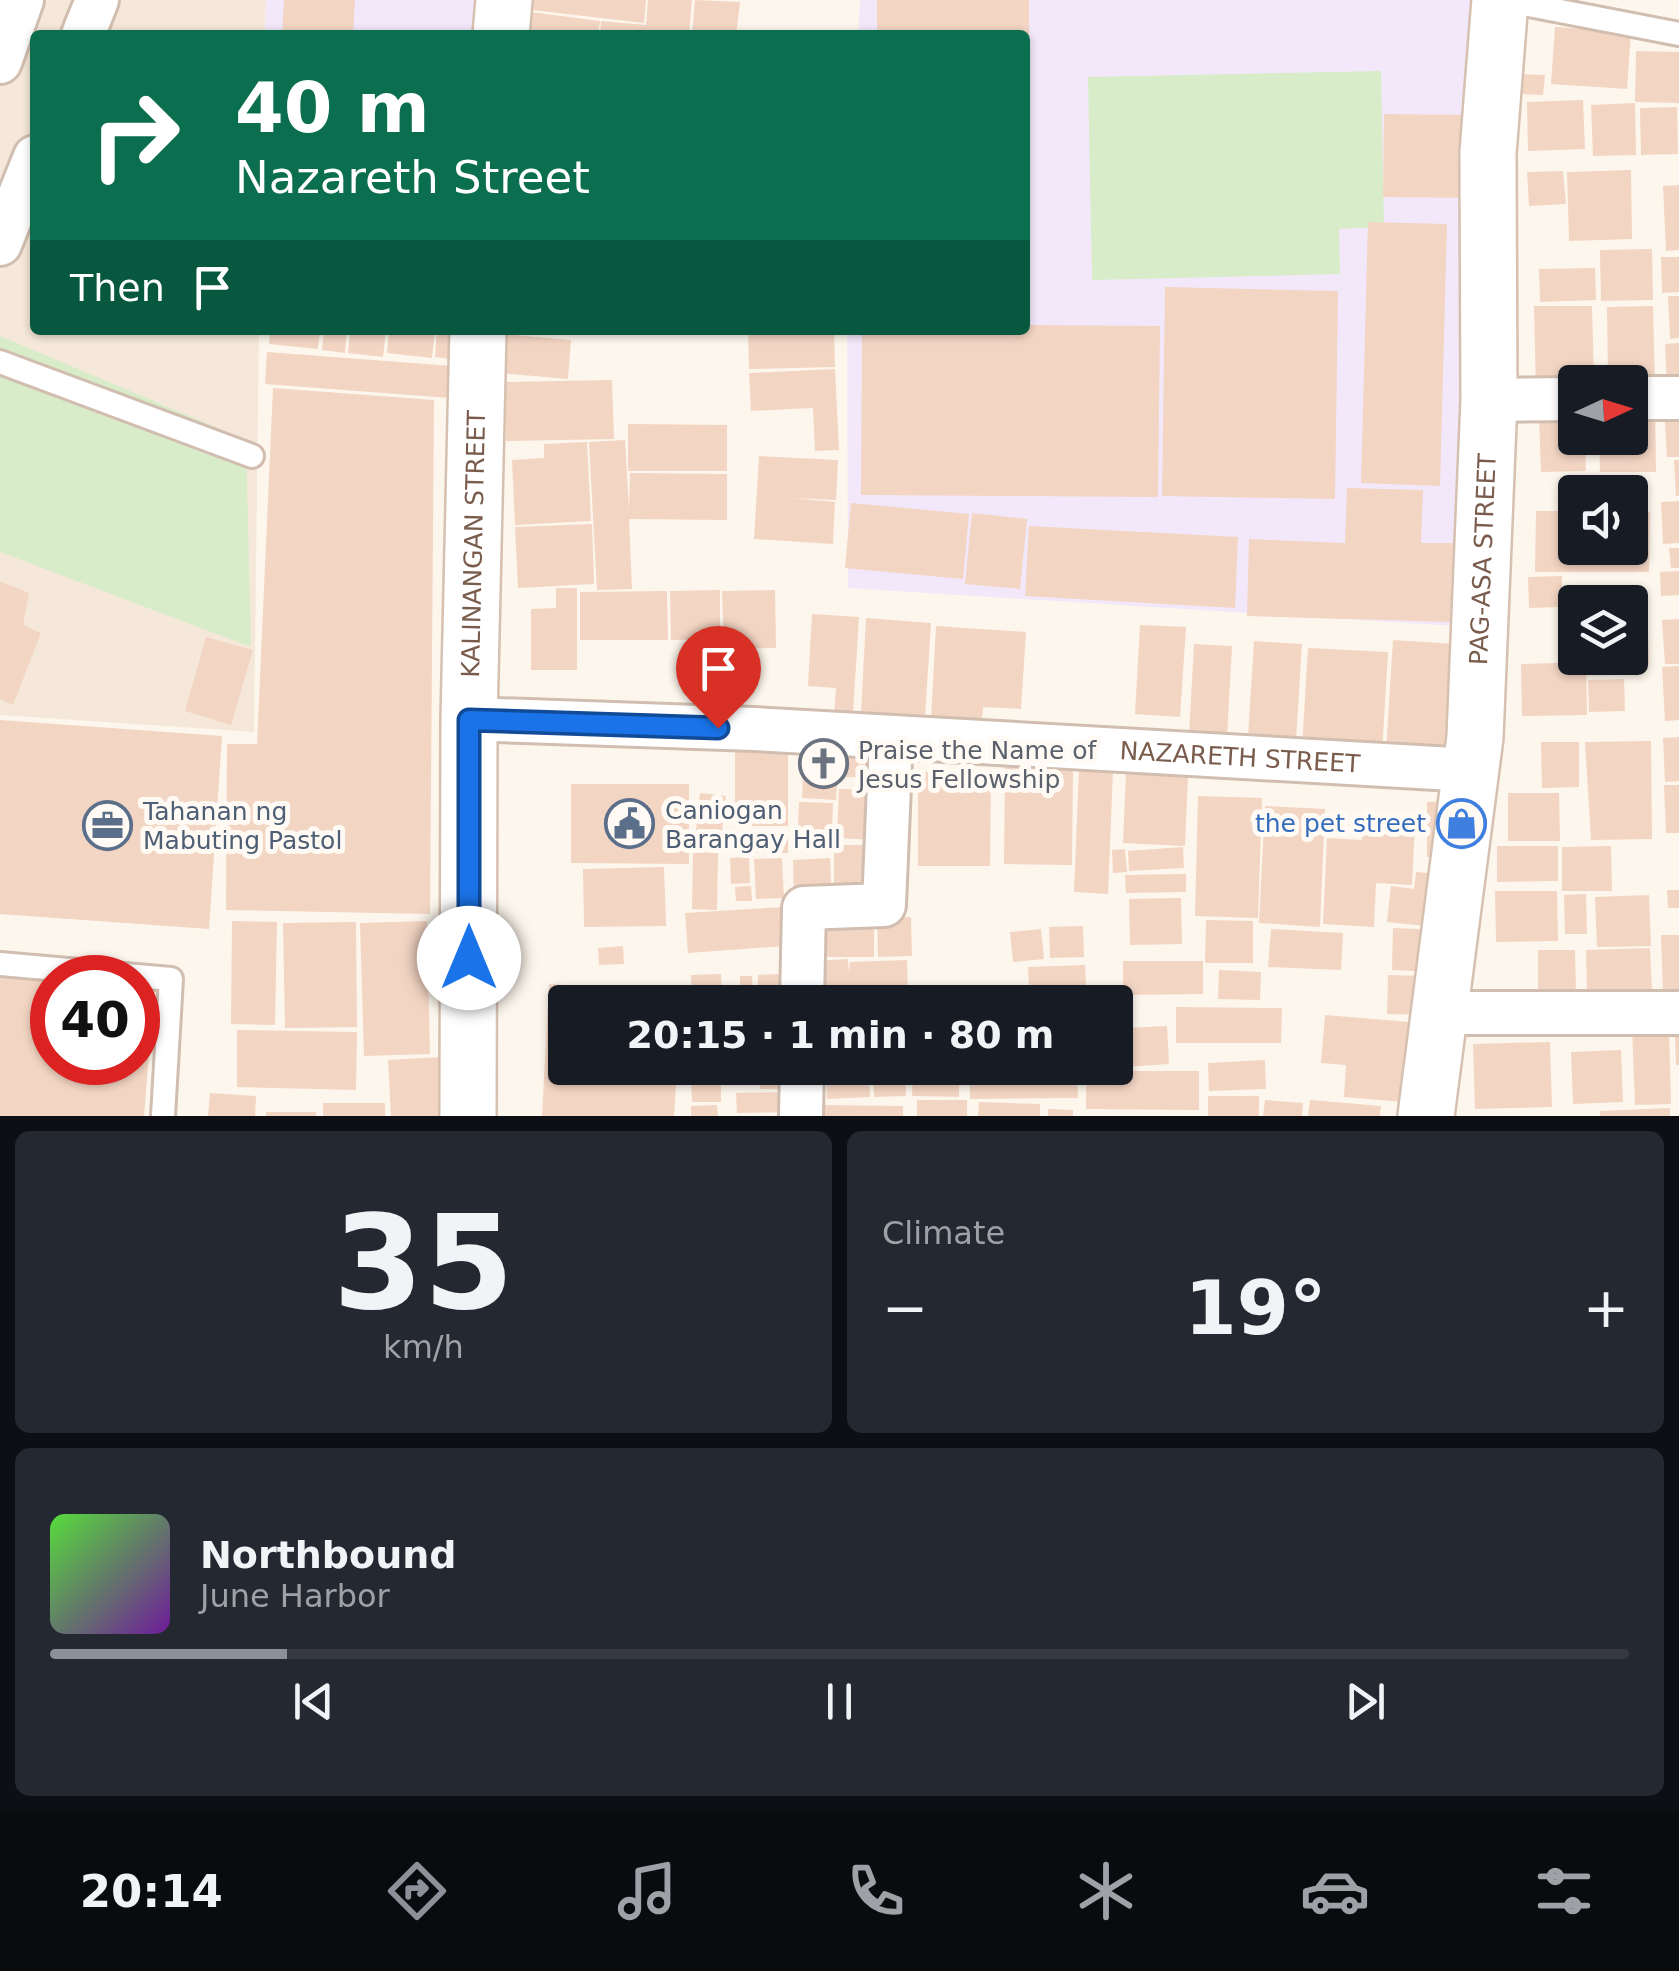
<!DOCTYPE html>
<html lang="en">
<head>
<meta charset="utf-8">
<style>
	:root { --surface:#171b24; --page:#242831; --text:#f1f3f6; --muted:#9ea1a6; --line:#363941; --accent:#8c9099 }
	body { margin:0; font-family:"DejaVu Sans",sans-serif; background:var(--page); color:var(--text); height:100vh; display:flex; flex-direction:column; font-size:38px; white-space:nowrap }
	* { box-sizing:border-box; margin:0 }
	p { font-size:32px; color:var(--muted) }
	.icon { flex:none; width:55px; height:55px; fill:none; stroke:currentColor; stroke-width:2; stroke-linecap:round; stroke-linejoin:round }
	.map { position:relative; height:1116px; overflow:hidden }
	.side { display:flex; flex-direction:column; gap:15px; padding:15px; background:#0d0f14; flex:1 }
	.side>* { flex:none }
	.banner { position:absolute; left:30px; top:30px; width:1000px; height:305px; border-radius:10px; box-shadow:0 2px 8px #0004; background:#0b6e4f; color:#fff; overflow:hidden }
	.needle { width:65px; rotate:86deg }
	.fabs { position:absolute; left:1558px; top:365px; display:grid; gap:20px }
	.fabs a { display:grid; place-items:center; width:90px; height:90px; border-radius:10px; background:var(--surface); box-shadow:0 2px 8px #0004; font-size:50px }
	.speed { position:absolute; left:30px; top:955px; display:flex; gap:20px; font-size:50px; font-weight:700; text-align:center }
	.speed>* { display:grid; place-content:center; width:130px; height:130px; border-radius:50%; background:var(--surface); box-shadow:0 2px 8px #0004; line-height:1 }
	.speed .limit { border:15px solid #d22; background:#fff; color:#111 }
	.pin { position:absolute; display:grid; place-items:center; width:85px; height:85px; color:#fff; margin:-102px -42px; border-radius:50% 50% 50% 0; rotate:-45deg; box-shadow:0 0 10px #0007 }
	.pin .icon { rotate:45deg }
	.me { position:absolute; width:110px; margin:-55px; rotate:0deg; stroke-linejoin:round; filter:drop-shadow(0 0 8px #0008) }
	.turn { display:flex; align-items:center; gap:35px; height:210px; padding:0 40px; font-size:45px }
	.turn .icon { width:130px; height:130px; stroke-width:2.5 }
	.turn b { display:block; font-size:70px; line-height:85px }
	.then { display:flex; align-items:center; height:95px; padding:0 40px; background:#0003; gap:20px; font-size:38px }
	.big { font-size:75px; font-weight:600; line-height:1.1 }
	.side .widget { flex:1; display:flex; flex-direction:column; justify-content:center; gap:15px; min-width:0; padding:0 35px; border-radius:15px; background:var(--page) }
	.side .dial { align-items:center; gap:0 }
	.dial b { font-size:130px; line-height:1 }
	.song { display:flex; align-items:center; gap:30px }
	.cover { width:120px; height:120px; border-radius:15px; background:linear-gradient(135deg,hsl(110 70% 55%),hsl(280 70% 35%)) }
	.played { height:10px; border-radius:5px; background:linear-gradient(90deg,var(--accent) 15%,var(--line) 15%) }
	.keys { display:flex; justify-content:space-around; direction:ltr }
	.heat { display:flex; justify-content:space-between; align-items:center; font-size:55px; direction:ltr }
	.side .tiles { flex:1; display:grid; gap:15px; grid-template-columns:1fr 1fr }
	.widget:last-child { grid-column:span 2 }
	.trip { position:absolute; left:548px; top:985px; width:585px; height:100px; border-radius:10px; background:var(--surface); box-shadow:0 2px 8px #0004; font-weight:600; line-height:100px; text-align:center }
	.tab-bar { display:flex; height:160px; justify-content:space-around; align-items:center; background:#090b0e; color:var(--muted) }
	.tab-bar .icon { width:70px; height:70px }
	.tab-bar .current { color:var(--accent) }
	.tab-bar b { font-size:45px; color:var(--text) }
	.map>svg:first-child { display:block }
</style>
</head>
<body>
<div class="map">
<svg width="1679" height="1116" viewBox="0 0 1679 1116">
	<rect width="100%" height="100%" fill="#fdf6ec"/>
	<path fill="#f5e8da" d="M0,0h266l-1,35h-230v295h224l-5,402 -254,-17z"/>
	<path fill="#f3e8fa" d="M266,0h214l-1,35h-214z
		M860,0h630l-34,626 -608,-38 -1,-258h178v-295h-167z"/>
	<path fill="#d8ecc9" d="M1381,71l3,156 -45,2 1,45 -248,6 -4,-203z
		M0,336l246,104 5,207 -251,-95z"/>
	<path fill="#f3d5c3" d="M284,0h71l-2,35h-71z
		M516,0h130l-2,23 -129,-15z
		M648,0h44l-3,35h-89l1,-14 45,4z
		M695,0l45,2 -4,33h-44z
		M877,0h152v106h-4v-71h-148z
		M515,10l85,11 -2,14h-86z
		M1555,27l76,5 -4,57 -76,-5z
		M764,30h59v5h-59z
		M1636,51l43,1v51l-44,-1z
		M1520,74l25,1 -2,20 -25,-1z
		M1583,100l2,49 -57,2 -1,-49z
		M1635,103l1,52 -43,1 -2,-51z
		M1677,107l1,47 -37,1 -1,-47z
		M1384,114l86,1v83l-87,-1z
		M1631,170l1,69 -63,2 -2,-69z
		M1563,171l3,33 -37,2 -2,-34z
		M1679,185v65l-13,1 -3,-65z
		M1368,222l79,2 -7,262 -79,-3z
		M1652,249l1,51 -52,1 -1,-51z
		M1661,257h18v35l-17,1z
		M1595,268l1,32 -56,2 -1,-33z
		M1165,287l173,4 -3,208 -173,-3z
		M1668,296h11v42l-9,1z
		M1534,306h58l2,76 -58,8z
		M1653,306l2,83 -47,-7 -1,-75z
		M1025,325l135,1 -2,171 -297,-2 1,-165h163z
		M270,330h50l-2,19 -49,-5z
		M324,330h23l-2,23 -23,-3z
		M350,330h36l-3,27 -35,-4z
		M389,330h46l-3,28 -45,-5z
		M437,330h31l-4,31 -29,-4z
		M834,330l1,37 -86,2 -1,-38z
		M503,334l68,6 -3,39 -69,-6z
		M1679,343v42l-12,1 -2,-42z
		M267,352l198,15 -2,32 -198,-15z
		M835,369l4,81 -24,1 -2,-43 -62,3 -2,-38z
		M612,380l2,59 -108,2 -1,-59z
		M273,388l161,12 -4,514 -204,-4 1,-166h30z
		M1679,404v53h-12l-3,-52z
		M1655,405l1,67h-56l-1,-34h31v-32z
		M1575,416v22h10l1,33 -45,1 -2,-55z
		M628,424l99,1v46h-99z
		M625,440l4,70 1,-37 97,1v46l-98,-1 3,70 -35,1 -8,-148z
		M587,442l4,79 -76,4 -3,-65 32,-2v-14z
		M759,456l79,4 -2,40 -44,-2 43,4 -2,42 -79,-5z
		M1674,460h5v36h-3z
		M1624,475l1,16 -33,1 -1,-15z
		M1347,488l76,2 -2,53h32l-3,79 -203,-6 2,-77 96,4z
		M1679,501v42l-16,1 -2,-42z
		M851,503l118,11 -6,65 -118,-11z
		M1536,511h39v37h55v-36h20l-1,60h-114z
		M972,513l55,6 -7,70 -55,-5z
		M592,524l2,60 -76,4 -3,-61z
		M1029,526l209,11 -3,71 -210,-12z
		M1669,548h10v20h-8z
		M1679,571v24l-18,1 -1,-24z
		M1562,576v31l-33,1 -1,-31z
		M0,581l29,12 -6,32 18,8 -28,72 -13,-6z
		M556,588h21v82h-46v-61l25,-1z
		M720,590v49l-49,1 -1,-49z
		M775,590l1,58 -52,1 -2,-58z
		M667,591l1,49h-88v-48z
		M812,614l47,3 -6,97h-19l2,-26 -28,-2z
		M866,618l65,5 -6,94 -64,-4z
		M1679,619v45h-14l-3,-44z
		M1140,625l46,2 -6,90 -45,-3z
		M936,626l90,6 -5,77 -38,-2 -1,13 -51,-2z
		M1630,632h18l1,33 -55,1v-8h36z
		M206,637l47,13 -22,75 -46,-14z
		M1393,640l62,4 -6,111 -63,-4z
		M1254,641l48,3 -7,111 -48,-2z
		M1194,644l38,2 -5,91 -38,-2z
		M1308,648l80,4 -6,101 -80,-5z
		M1586,662l1,53 -65,1 -1,-52z
		M1679,666v54l-14,1 -3,-54z
		M1624,679l1,32 -36,1 -1,-32z
		M0,720l222,16 -13,193 -209,-15z
		M1679,737v44l-14,1 -2,-44z
		M1651,741l1,98 -61,1 -6,-98z
		M1541,742h38v45l-37,1z
		M735,747h53v79h-53z
		M804,754l36,1v21l-21,-2 -1,10 19,1 -1,15 -34,-2z
		M847,755l32,2 -1,21 -32,-1z
		M1005,766h68l-1,99 -68,-1z
		M1079,768l34,2 -5,124 -34,-2z
		M918,772l73,1 -1,93h-72z
		M1126,773l62,3 -3,70 -62,-3z
		M571,784h118v80l-118,-1z
		M1664,785h15v48h-13z
		M839,789l38,1 -3,50 -37,-2z
		M700,793l26,3 -5,46 -26,-2z
		M1508,793h51l1,48h-52z
		M1198,796l64,2 -4,120 -63,-2z
		M1455,801v56h-28v-55z
		M799,802l34,1 -2,50 -34,-2z
		M1265,806l60,3 -5,118 -61,-4z
		M1363,821l52,3 -3,61 -36,-2 -2,44 -51,-3 4,-86 35,2z
		M740,831h48v22h-48z
		M834,845h38l-1,44h-37z
		M1497,846h61v35l-61,1z
		M1611,846l1,45h-50v-44z
		M1183,847l1,21 -55,3 -1,-20z
		M1125,849l2,23 -14,1 -1,-23z
		M693,852l25,1 -1,57 -25,-1z
		M749,857l1,26 -19,1 -1,-26z
		M782,858l2,40 -28,1 -2,-40z
		M830,858l2,40 -38,2 -1,-40z
		M664,867l2,59 -82,1 -1,-58z
		M1416,872l34,3 -5,53 -58,-6 4,-36 23,3z
		M1186,874v18l-60,1 -1,-18z
		M751,886l1,15h-16l-1,-14z
		M1667,890h12v18h-11z
		M1495,891h62l1,50 -62,1z
		M1586,894l1,40h-22l-1,-39z
		M1649,895l2,51 -54,1 -2,-50z
		M1181,898l1,46 -52,1 -1,-46z
		M783,907l3,39 -98,7 -3,-40z
		M911,917l1,39 -34,1 -1,-39z
		M814,918h60v39h-59z
		M1206,920l47,1v42h-48z
		M232,921l45,1 -2,103 -44,-1z
		M427,921l3,133 -66,2 -4,-133z
		M356,922l1,105 -72,1 -2,-105z
		M1083,926l1,31 -34,1 -1,-31z
		M1393,928l46,2 -2,42 -45,-2z
		M1041,929l3,30 -31,3 -3,-30z
		M1271,929l72,4 -2,37 -73,-3z
		M1661,935h18v56l-16,1z
		M623,946l1,18 -25,1 -1,-17z
		M1650,948l2,42 -65,3 -1,-43z
		M1538,950h37l1,45 -38,1z
		M848,959l1,14 1,-11 57,-2 1,38 -93,4 -2,-41z
		M1123,961h80v33l-80,1z
		M1085,965l1,21 -57,2 -1,-21z
		M1219,970l42,2 -1,28 -42,-1z
		M0,972l52,4v86h86v-48l14,1 -8,101h-144z
		M797,973v29h-39v-27z
		M721,974l1,28h-30l-1,-27z
		M1388,975l43,1v39l-44,-1z
		M740,976h12l1,26h-13z
		M549,984l132,8 -1,10h-115v66h112l-3,48h-132z
		M1119,996l2,59h-6v-53h-35v-4z
		M1176,1007l106,1 -1,35h-105z
		M1325,1015l85,7 -7,80 -59,-5 2,-32 -25,-2z
		M1167,1026l2,38 -45,3 -2,-39z
		M1669,1027l2,77 -36,1 -3,-77z
		M237,1030l120,2 -1,58 -119,-3z
		M1675,1037h4v28h-3z
		M1550,1042l2,65 -77,2 -2,-65z
		M1621,1050l2,52 -50,2 -2,-52z
		M459,1056l3,60h-71l-3,-56z
		M1265,1060l1,29 -57,2 -1,-28z
		M695,1068h34l1,4h-35z
		M746,1068h44l-1,21h-29v-6h-14z
		M905,1068l1,28 -32,1 -1,-27z
		M970,1068h107l1,30 -108,1z
		M869,1070l1,27 -43,2 -1,-28z
		M913,1070l46,1v26l-47,-1z
		M1086,1071h113v39l-113,-1z
		M691,1076h30v26h-29z
		M797,1092l1,20 -61,1 -1,-20z
		M210,1093l46,3 -1,20h-47z
		M1208,1096h51v20h-51z
		M917,1100h50v16h-50z
		M1265,1100l38,3 -1,13h-39z
		M1310,1100l71,6 -1,10h-72z
		M979,1102l61,2v12h-62z
		M323,1103h62v13h-62z
		M717,1105l1,11h-27v-10z
		M818,1105l85,1v10h-86z
		M1670,1108v8h-70v-5z
		M1048,1109l25,1v6h-25z
		M266,1112h50v4h-50z"/>
	<g fill="none" stroke-linecap="round" stroke-linejoin="round">
		<defs>
			<path id="lane" d="M1503,0l176,34
				M0,362l252,94
				M0,964l171,15 -8,137"/>
			<g id="street">
				<path d="M83,35l14,-35"/>
				<path d="M0,62l22,-62"/>
				<path d="M0,244l35,-87"/>
				<path d="M1630,398h49"/>
				<path d="M1489,400l86,-1"/>
				<path id="s1" d="M469,719l285,10 717,41"/>
				<path d="M802,1002l2,-94 80,-3 7,-168"/>
				<path d="M1438,1013h241"/>
				<path d="M801,1116l1,-48"/>
			</g>
			<g id="secondary">
				<path d="M501,35l3,-35"/>
				<path id="s2" d="M468,1116l1,-397 9,-389"/>
				<path id="s3" d="M1426,1116l49,-379 14,-337 -1,-247 12,-153"/>
			</g>
		</defs>
		<use href="#lane" stroke="#d1beb0" stroke-width="28"/>
		<use href="#street" stroke="#d1beb0" stroke-width="48"/>
		<use href="#secondary" stroke="#d6c0b0" stroke-width="60"/>
		<use href="#lane" stroke="#fff" stroke-width="22"/>
		<use href="#street" stroke="#fff" stroke-width="42"/>
		<use href="#secondary" stroke="#fff" stroke-width="55"/>
	</g>
	<g fill="none" stroke-linecap="round" stroke-linejoin="round">
		<defs>
			<path id="route" d="M469,958v-238l249,8"/>
		</defs>
		<use href="#route" stroke="#114b97" stroke-width="25"/>
		<use href="#route" stroke="#1a73e8" stroke-width="18"/>
	</g>
	<defs>
		<symbol id="church-ring" viewBox="-11 -11 22 22"><circle r="9.5" fill="#fffaf3" stroke="#6b7280" stroke-width="1.5"/><path d="M-1.2-6h2.4v3.5h3.3v2.4h-3.3V6h-2.4V-.1h-3.3v-2.4h3.3Z" fill="#6b7280"/></symbol>
		<symbol id="shop-ring" viewBox="-11 -11 22 22"><circle r="9.5" fill="#fffaf3" stroke="#3f7fe0" stroke-width="1.5"/><path d="M-5-2.5h2.3a2.7 3.5 0 0 1 5.4 0H5L5.5 6h-11ZM-1.5-2.5h3a1.5 2.3 0 0 0-3 0Z" fill="#3f7fe0"/></symbol>
		<symbol id="civic-ring" viewBox="-11 -11 22 22"><circle r="9.5" fill="#fffaf3" stroke="#5c6f8a" stroke-width="1.5"/><path d="M-.6-6.5H3V-4.5H.6V-3L4-1V1h2V6H-6V1h2V-1L-.6-3ZM-1.2 2.5V6h2.4V2.5Z" fill="#5c6f8a"/></symbol>
		<symbol id="office-ring" viewBox="-11 -11 22 22"><circle r="9.5" fill="#fffaf3" stroke="#5c6f8a" stroke-width="1.5"/><path d="M-6-3h4V-5.5h4V-3h4V5H-6ZM-1-4.5V-3h2v-1.5ZM-6 0V1H6V0Z" fill="#5c6f8a"/></symbol>
	</defs>
	<g fill-rule="evenodd">
		<use href="#church-ring" x="796" y="736" width="55" height="55"/>
		<use href="#shop-ring" x="1434" y="796" width="55" height="55"/>
		<use href="#civic-ring" x="602" y="796" width="55" height="55"/>
		<use href="#office-ring" x="80" y="798" width="55" height="55"/>
	</g>
	<g text-anchor="middle" dominant-baseline="central" stroke-width="10" stroke-linejoin="round" paint-order="stroke">
		<g font-size="25" fill="#7a5c4d" stroke="#fffaf3">
			<text stroke="none"><textPath href="#s2" startOffset="572">KALINANGAN STREET</textPath></text>
			<text stroke="none"><textPath href="#s3" startOffset="560">PAG-ASA STREET</textPath></text>
			<text stroke="none"><textPath href="#s1" startOffset="772">NAZARETH STREET</textPath></text>
		</g>
		<g font-size="25" fill="#5b616d" stroke="#fffaf3" text-anchor="start">
			<text x="858" y="750">Praise the Name of<tspan x="858" dy="29">Jesus Fellowship</tspan></text>
		</g>
		<g font-size="25" fill="#4e5e75" stroke="#fffaf3" text-anchor="start">
			<text x="665" y="810">Caniogan<tspan x="665" dy="29">Barangay Hall</tspan></text>
			<text x="143" y="811">Tahanan ng<tspan x="143" dy="29">Mabuting Pastol</tspan></text>
		</g>
		<g font-size="25" fill="#366cbe" stroke="#fffaf3" text-anchor="end">
			<text x="1426" y="823">the pet street</text>
		</g>
	</g>
</svg>
<div class="fabs">
<a><svg class="needle" viewBox="-14 -14 28 28"><path d="M0-13l5 13h-10z" fill="#e53935"/><path d="M0 13l5-13h-10z" fill="#9ea1a6"/></svg></a>
<a><svg class="icon" aria-label="sound" viewBox="0 0 24 24"><path d="M4 9h4l5-4v14l-5-4H4zM17 9q2 3 0 6"/></svg></a>
<a><svg class="icon" aria-label="layers" viewBox="0 0 24 24"><path d="M12 4l9 5-9 5-9-5zM3 14l9 5 9-5"/></svg></a>
</div>
<div class="speed"><div class="limit">40</div></div>
<div class="pin" style="left:718px;top:728px;background:#d93025"><svg class="icon" aria-label="arrive" viewBox="0 0 24 24"><path d="M6 21V4h12l-3 4 3 4H6"/></svg></div>
<svg class="me" style="left:469px;top:958px" viewBox="-20 -20 40 40"><circle r="19" fill="#fff"/><path d="M0-13L10 11 0 6-10 11z" fill="#1a73e8"/></svg>
<div class="trip">20:15 · 1 min · 80 m</div>
<div class="banner">
<div class="turn"><svg class="icon" aria-label="right" viewBox="0 0 24 24"><path d="M7 20v-9h11M14 6l5 5-5 5"/></svg><div><b>40 m</b>Nazareth Street</div></div>
<div class="then">Then<svg class="icon" aria-label="arrive" viewBox="0 0 24 24"><path d="M6 21V4h12l-3 4 3 4H6"/></svg></div>
</div>
</div>
<section class="side">
<div class="tiles">
<div class="widget dial"><b>35</b><p>km/h</p></div>
<div class="widget"><p>Climate</p>
<div class="heat"><a>−</a><b class="big">19°</b><a>+</a></div>
</div>
<div class="widget">
<div class="song"><i class="cover"></i><div><b>Northbound</b><p>June Harbor</p></div></div>
<div class="played"></div>
<div class="keys"><svg class="icon" aria-label="previous" viewBox="0 0 24 24"><path d="M18 5L8 12l10 7zM5 5v14"/></svg><svg class="icon" aria-label="pause" viewBox="0 0 24 24"><path d="M8 5v14M16 5v14"/></svg><svg class="icon" aria-label="next" viewBox="0 0 24 24"><path d="M6 5l10 7-10 7zM19 5v14"/></svg></div>
</div>
</div>
</section>
<nav class="tab-bar">
<b>20:14</b>
<svg class="icon current" aria-label="directions" viewBox="0 0 24 24"><path d="M12 3l9 9-9 9-9-9zM9 14v-3h6M13 9l2 2-2 2"/></svg>
<svg class="icon" aria-label="music" viewBox="0 0 24 24"><path d="M9 18V5l10-2v13"/><circle cx="6" cy="18" r="3"/><circle cx="16" cy="16" r="3"/></svg>
<svg class="icon" aria-label="phone" viewBox="0 0 24 24"><path d="M5 4h4l2 5-3 2q2 4 5 5l2-3 5 2v4C11 20 4 13 5 4z"/></svg>
<svg class="icon" aria-label="climate" viewBox="0 0 24 24"><path d="M12 3v18M4 7l16 10M4 17L20 7"/></svg>
<svg class="icon" aria-label="car" viewBox="0 0 24 24"><path d="M5 17H2v-5l4-1 3-4h7l3 4 3 1v5h-3M9 17h6M6 11h13"/><circle cx="7" cy="17" r="2"/><circle cx="17" cy="17" r="2"/></svg>
<svg class="icon" aria-label="filters" viewBox="0 0 24 24"><path d="M4 7h16M4 17h16"/><circle cx="9" cy="7" r="2"/><circle cx="15" cy="17" r="2"/></svg>
</nav>
</body>
</html>
